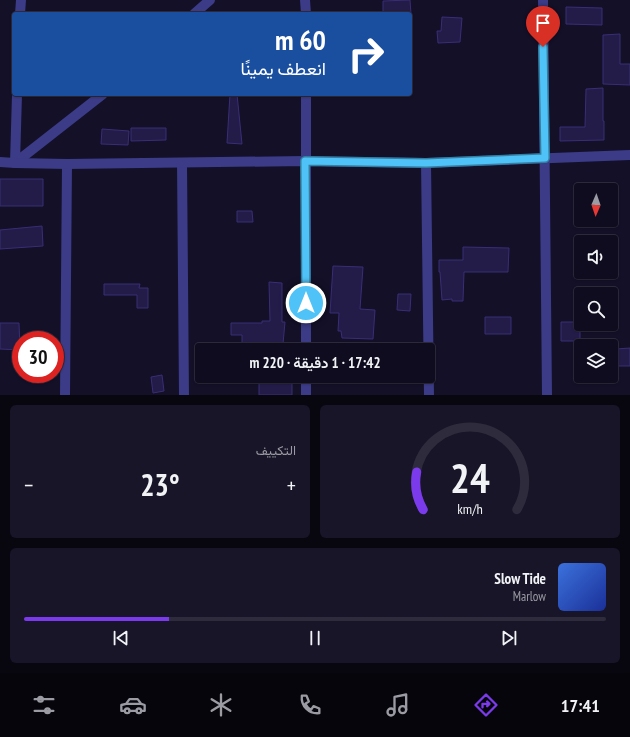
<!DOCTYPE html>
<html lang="ar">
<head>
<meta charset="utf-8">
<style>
	:root { --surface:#0e0c1e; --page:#171527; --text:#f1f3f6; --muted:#9b9ba4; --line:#2e2c3c; --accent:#7c3aed }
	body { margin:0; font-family:"PT Sans Narrow",Vazirmatn,sans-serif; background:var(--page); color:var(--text); direction:rtl; height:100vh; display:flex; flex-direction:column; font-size:15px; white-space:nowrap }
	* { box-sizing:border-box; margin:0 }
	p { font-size:13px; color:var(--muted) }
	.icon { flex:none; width:22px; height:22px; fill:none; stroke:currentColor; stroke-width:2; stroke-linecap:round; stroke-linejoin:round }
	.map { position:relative; height:395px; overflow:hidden; direction:ltr }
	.panel { display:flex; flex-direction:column; gap:10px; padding:10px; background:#080710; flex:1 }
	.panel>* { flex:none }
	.guide { position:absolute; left:12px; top:12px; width:400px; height:84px; border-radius:4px; box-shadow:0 1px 3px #0004,0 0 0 1px var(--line); direction:rtl; background:#1a4fa0; color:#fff; overflow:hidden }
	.needle { width:26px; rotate:182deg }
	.buttons { position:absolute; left:574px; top:183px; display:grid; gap:8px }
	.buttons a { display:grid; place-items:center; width:44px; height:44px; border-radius:4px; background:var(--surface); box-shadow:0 1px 3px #0004,0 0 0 1px var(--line); font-size:20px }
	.speed { position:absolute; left:12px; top:331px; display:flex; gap:8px; font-size:20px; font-weight:700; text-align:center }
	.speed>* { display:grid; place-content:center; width:52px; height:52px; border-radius:50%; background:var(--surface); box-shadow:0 1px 3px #0004,0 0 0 1px var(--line); line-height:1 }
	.speed .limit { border:6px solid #d22; background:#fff; color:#111 }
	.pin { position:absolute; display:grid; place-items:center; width:34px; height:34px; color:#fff; margin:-41px -17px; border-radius:50% 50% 50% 0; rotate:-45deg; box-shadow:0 0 4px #0007 }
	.pin .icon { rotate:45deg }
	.me { position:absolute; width:44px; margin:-22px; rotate:0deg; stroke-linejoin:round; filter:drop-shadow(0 0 3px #0008) }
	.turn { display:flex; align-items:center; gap:14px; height:84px; padding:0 20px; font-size:18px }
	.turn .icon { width:52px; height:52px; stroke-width:2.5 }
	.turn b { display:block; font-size:28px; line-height:34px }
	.big { font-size:30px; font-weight:600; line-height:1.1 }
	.panel .tile { flex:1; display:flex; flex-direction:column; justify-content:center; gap:6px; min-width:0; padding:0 14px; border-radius:6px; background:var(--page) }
	.panel .dial { align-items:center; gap:0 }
	.dial svg { height:104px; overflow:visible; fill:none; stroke:var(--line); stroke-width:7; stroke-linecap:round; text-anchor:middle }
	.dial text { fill:var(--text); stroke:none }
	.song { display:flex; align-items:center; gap:12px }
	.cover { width:48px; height:48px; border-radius:6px; background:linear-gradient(135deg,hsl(220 70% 55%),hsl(230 70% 35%)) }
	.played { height:4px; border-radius:2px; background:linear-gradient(90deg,var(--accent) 25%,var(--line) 25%) }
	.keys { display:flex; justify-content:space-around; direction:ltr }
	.heat { display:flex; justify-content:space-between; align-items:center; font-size:22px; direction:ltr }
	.panel .tiles { flex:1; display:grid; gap:10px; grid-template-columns:1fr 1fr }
	.tile:last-child { grid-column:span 2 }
	.trip { position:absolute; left:195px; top:343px; width:240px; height:40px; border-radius:4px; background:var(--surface); box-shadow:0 1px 3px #0004,0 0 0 1px var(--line); font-weight:600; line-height:40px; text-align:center; direction:rtl }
	.tab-bar { display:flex; height:64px; justify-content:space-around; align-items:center; background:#06050c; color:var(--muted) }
	.tab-bar .icon { width:28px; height:28px }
	.tab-bar .on { color:var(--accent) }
	.tab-bar b { font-size:18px; color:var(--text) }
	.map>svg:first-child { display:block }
</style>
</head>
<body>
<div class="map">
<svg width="630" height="395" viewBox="0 0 630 395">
	<rect width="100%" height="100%" fill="#131028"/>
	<path fill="#231c49" stroke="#392e75" d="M410,0l1,14h-28v-13z
		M566,7l36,1v17l-36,-1z
		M442,17l20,1 -2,24 -22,1 -1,-12h4z
		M620,34v30h10v21l-27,-1v-49z
		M603,88v33h1v19l-44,1v-14h25l1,-38z
		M230,94h7l5,50 -15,-1z
		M131,128h35v12l-35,1z
		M102,129l27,2 -1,14 -27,-1z
		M0,179h43v27h-43z
		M237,211h15l1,11h-16z
		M42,226l1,20 -43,3v-19z
		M463,247l46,1 -1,24h-44l-1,29h-11v-2l-10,1 -2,-28h-1v-12h24z
		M333,266l30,1 -3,42 15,1 -2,29 -31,-1 -1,-7h-3l1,-18h-9z
		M269,282l13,1v39h3l-2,22 -41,1v-10h-11v-12h31v-2h8z
		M104,284h36l-1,4h9v20h-11v-13h-33z
		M398,294h13l-1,17 -13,-1z
		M485,317h26v17h-26z
		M561,322h19v19h-19z
		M0,323h19l1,27 -20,-1z
		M630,348v18h-13l-1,-17z
		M162,375l2,16 -11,2 -2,-16z
		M259,378h33v17h-33z"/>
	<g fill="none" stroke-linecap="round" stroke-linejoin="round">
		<path stroke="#3b3b87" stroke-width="10" d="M305,0l1,14
			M543,0l4,395
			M20,14l1,-14
			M194,14l16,-14
			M306,94v256
			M15,163l88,-69
			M15,163l2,-69
			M182,163l2,232
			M426,163l3,232
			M306,376v19
			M65,395l2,-231"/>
		<path stroke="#3b3b87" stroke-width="10" d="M0,162l15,1 52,1 238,-3 121,2 204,-8"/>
	</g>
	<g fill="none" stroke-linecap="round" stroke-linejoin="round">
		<defs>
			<path id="route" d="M306,303l-1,-142 121,2 119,-5 -2,-111"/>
		</defs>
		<use href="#route" stroke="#337fa1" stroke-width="10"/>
		<use href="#route" stroke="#4fc3f7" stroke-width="7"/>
	</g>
</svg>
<div class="buttons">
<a><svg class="needle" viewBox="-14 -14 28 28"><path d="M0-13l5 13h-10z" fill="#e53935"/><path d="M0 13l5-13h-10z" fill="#9b9ba4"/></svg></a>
<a><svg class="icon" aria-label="sound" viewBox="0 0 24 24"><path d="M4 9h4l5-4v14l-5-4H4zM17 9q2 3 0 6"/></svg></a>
<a><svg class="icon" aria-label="search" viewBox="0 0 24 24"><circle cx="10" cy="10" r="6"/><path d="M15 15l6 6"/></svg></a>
<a><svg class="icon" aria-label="layers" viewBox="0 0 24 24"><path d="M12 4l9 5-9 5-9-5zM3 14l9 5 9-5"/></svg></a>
</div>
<div class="speed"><div class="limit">30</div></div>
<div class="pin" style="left:543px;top:47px;background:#d93025"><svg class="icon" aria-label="arrive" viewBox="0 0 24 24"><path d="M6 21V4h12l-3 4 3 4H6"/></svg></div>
<svg class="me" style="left:306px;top:303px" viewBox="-20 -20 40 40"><circle r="17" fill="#4fc3f7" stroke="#fff" stroke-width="3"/><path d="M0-11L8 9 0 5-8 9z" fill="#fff"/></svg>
<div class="trip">17:42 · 1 دقيقة · 220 m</div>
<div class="guide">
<div class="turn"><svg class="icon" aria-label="right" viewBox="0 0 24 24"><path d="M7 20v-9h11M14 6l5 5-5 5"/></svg><div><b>60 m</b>انعطف يمينًا</div></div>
</div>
</div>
<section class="panel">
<div class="tiles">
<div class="tile dial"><svg viewBox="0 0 100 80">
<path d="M14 69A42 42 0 1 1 86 69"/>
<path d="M14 69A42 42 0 0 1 9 40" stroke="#7c3aed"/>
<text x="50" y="56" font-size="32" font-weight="700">24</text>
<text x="50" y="72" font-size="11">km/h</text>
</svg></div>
<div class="tile"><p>التكييف</p>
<div class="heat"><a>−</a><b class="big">23°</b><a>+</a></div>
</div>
<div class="tile">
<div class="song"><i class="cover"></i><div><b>Slow Tide</b><p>Marlow</p></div></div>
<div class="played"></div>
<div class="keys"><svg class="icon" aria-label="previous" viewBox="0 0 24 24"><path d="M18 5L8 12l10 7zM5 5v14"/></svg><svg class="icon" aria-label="pause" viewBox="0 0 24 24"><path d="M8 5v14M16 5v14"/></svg><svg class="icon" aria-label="next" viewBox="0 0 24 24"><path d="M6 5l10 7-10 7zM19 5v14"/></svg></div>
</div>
</div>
</section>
<nav class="tab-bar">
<b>17:41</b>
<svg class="icon on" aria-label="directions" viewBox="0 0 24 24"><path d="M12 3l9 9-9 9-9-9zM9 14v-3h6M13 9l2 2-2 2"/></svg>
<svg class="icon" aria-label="music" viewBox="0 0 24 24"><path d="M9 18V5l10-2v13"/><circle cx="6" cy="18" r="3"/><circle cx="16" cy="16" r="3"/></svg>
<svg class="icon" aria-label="phone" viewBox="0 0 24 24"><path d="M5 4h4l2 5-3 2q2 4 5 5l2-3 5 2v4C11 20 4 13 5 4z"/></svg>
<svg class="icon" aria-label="climate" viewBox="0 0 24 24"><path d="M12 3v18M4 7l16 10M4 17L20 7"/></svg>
<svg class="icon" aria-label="car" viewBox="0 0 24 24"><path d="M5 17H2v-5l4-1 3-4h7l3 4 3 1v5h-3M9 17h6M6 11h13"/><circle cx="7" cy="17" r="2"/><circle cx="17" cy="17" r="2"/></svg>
<svg class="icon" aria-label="filters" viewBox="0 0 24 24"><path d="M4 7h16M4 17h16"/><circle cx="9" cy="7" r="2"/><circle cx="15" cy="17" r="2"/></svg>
</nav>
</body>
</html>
